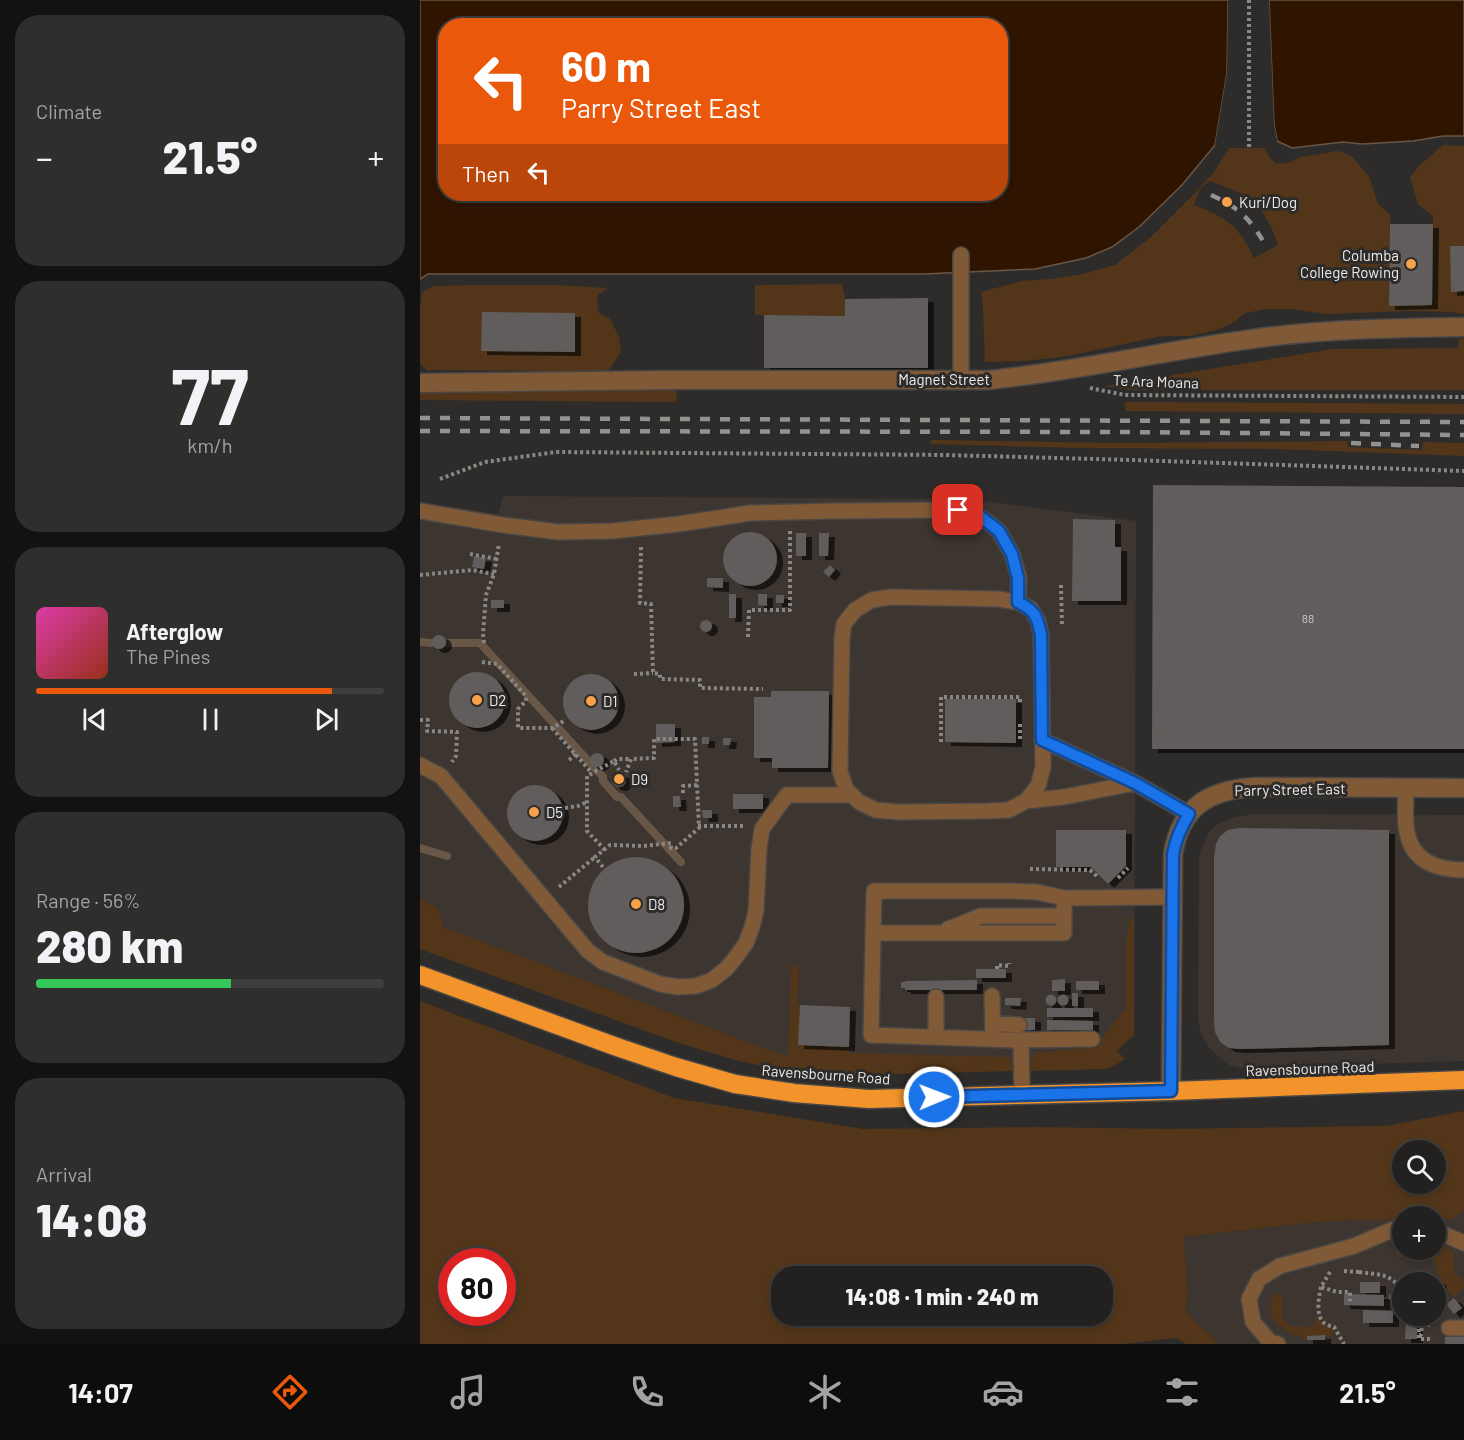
<!DOCTYPE html>
<html lang="en">
<head>
<meta charset="utf-8">
<style>
	:root { --surface:#222120; --page:#2e2e2d; --text:#f1f3f6; --muted:#a2a3a5; --line:#3f3e3e; --accent:#ea580c }
	body { margin:0; font-family:Barlow,sans-serif; background:var(--page); color:var(--text); height:100vh; display:flex; flex-direction:column; font-size:22px; white-space:nowrap }
	* { box-sizing:border-box; margin:0 }
	p { font-size:20px; color:var(--muted) }
	.icon { flex:none; width:33px; height:33px; fill:none; stroke:currentColor; stroke-width:2; stroke-linecap:round; stroke-linejoin:round }
	.map { position:relative; flex:1; overflow:hidden }
	.side { display:flex; flex-direction:column; gap:15px; padding:15px; background:#131212; width:420px }
	.side>* { flex:none }
	.banner { position:absolute; left:18px; top:18px; width:570px; height:183px; border-radius:24px; box-shadow:0 3px 9px #0003,0 0 0 2px var(--line); background:#ea580c; color:#fff; overflow:hidden }
	.buttons { position:absolute; left:972px; top:1140px; display:grid; gap:12px }
	.buttons a { display:grid; place-items:center; width:54px; height:54px; border-radius:50%; background:var(--surface); box-shadow:0 3px 9px #0003,0 0 0 2px var(--line); font-size:30px }
	.speed { position:absolute; left:18px; top:1248px; display:flex; gap:12px; font-size:30px; font-weight:700; text-align:center }
	.speed>* { display:grid; place-content:center; width:78px; height:78px; border-radius:50%; background:var(--surface); box-shadow:0 3px 9px #0003,0 0 0 2px var(--line); line-height:1 }
	.speed .limit { border:9px solid #d22; background:#fff; color:#111 }
	.pin { position:absolute; display:grid; place-items:center; width:51px; height:51px; color:#fff; margin:-26px; border-radius:12px; box-shadow:0 3px 9px #0006 }
	.me { position:absolute; width:66px; margin:-33px; rotate:89deg; stroke-linejoin:round; filter:drop-shadow(0 0 4px #0008) }
	.turn { display:flex; align-items:center; gap:21px; height:126px; padding:0 24px; font-size:27px }
	.turn .icon { width:78px; height:78px; stroke-width:2.5 }
	.turn b { display:block; font-size:42px; line-height:51px }
	.then { display:flex; align-items:center; height:57px; padding:0 24px; background:#0003; gap:12px; font-size:22px }
	.big { font-size:45px; font-weight:800; line-height:1.1 }
	.side .tile { flex:1; display:flex; flex-direction:column; justify-content:center; gap:9px; min-width:0; padding:0 21px; border-radius:24px; background:var(--page) }
	.side .dial { align-items:center; gap:0 }
	.dial b { font-size:78px; line-height:1 }
	.song { display:flex; align-items:center; gap:18px }
	.cover { width:72px; height:72px; border-radius:9px; background:linear-gradient(135deg,hsl(320 70% 55%),hsl(10 70% 35%)) }
	.played { height:6px; border-radius:3px; background:linear-gradient(90deg,var(--accent) 85%,var(--line) 85%) }
	.keys { display:flex; justify-content:space-around; direction:ltr }
	.heat { display:flex; justify-content:space-between; align-items:center; font-size:33px; direction:ltr }
	.charge { height:9px; border-radius:4px; background:linear-gradient(90deg,#34c759 56%,var(--line) 0) }
	.trip { position:absolute; left:351px; top:1266px; width:342px; height:60px; border-radius:24px; background:var(--surface); box-shadow:0 3px 9px #0003,0 0 0 2px var(--line); font-weight:800; line-height:60px; text-align:center }
	.dock { display:flex; height:96px; justify-content:space-around; align-items:center; background:#0e0d0d; color:var(--muted) }
	.dock .icon { width:42px; height:42px }
	.dock .current { color:var(--accent) }
	.dock b { font-size:27px; color:var(--text) }
	main { display:flex; flex:1; min-height:0 }
	.map>svg:first-child { display:block }
</style>
</head>
<body>
<main>
<section class="side">
<div class="tile"><p>Climate</p>
<div class="heat"><a>−</a><b class="big">21.5°</b><a>+</a></div>
</div>
<div class="tile dial"><b>77</b><p>km/h</p></div>
<div class="tile">
<div class="song"><i class="cover"></i><div><b>Afterglow</b><p>The Pines</p></div></div>
<div class="played"></div>
<div class="keys"><svg class="icon" aria-label="previous" viewBox="0 0 24 24"><path d="M18 5L8 12l10 7zM5 5v14"/></svg><svg class="icon" aria-label="pause" viewBox="0 0 24 24"><path d="M8 5v14M16 5v14"/></svg><svg class="icon" aria-label="next" viewBox="0 0 24 24"><path d="M6 5l10 7-10 7zM19 5v14"/></svg></div>
</div>
<div class="tile"><p>Range · 56%</p><b class="big">280 km</b><div class="charge"></div></div>
<div class="tile"><p>Arrival</p><b class="big">14:08</b></div>
</section>
<div class="map">
<svg width="1044" height="1344" viewBox="0 0 1044 1344">
	<defs>
		<filter id="shadow"><feDropShadow dx="6" dy="4" stdDeviation="0" flood-color="#0009"/></filter>
	</defs>
	<rect width="100%" height="100%" fill="#2e2c2a"/>
	<path fill="#3d352f" fill-rule="evenodd" d="M83,496l466,3 167,22 -2,514 -28,25 -94,1 -230,-6 -340,-128 -5,-20 -17,-8v-397l78,12z
		M834,814l210,1v246l-223,7 -12,-3 -19,-16 -6,-9 -4,-10 -2,-12 1,-159 2,-9 7,-17 7,-7 19,-9z
		M1044,1210v134h-247l-2,-5 -20,-17 -10,-13 3,-14 -4,-58 123,-14 43,-3h52v30h34v-30l17,-1zM982,1282h34v34h-34z"/>
	<path fill="#53361a" fill-rule="evenodd" d="M1023,145l21,1v168l-12,-2 -46,-1 -79,3 -37,-5h-23l-22,4 -11,9 -17,8 -26,6h-29l-95,20 -42,5 -40,1 -2,-54 -2,-16 41,-11 29,-2 32,-5 32,-9 36,-28 43,-43 20,-22 15,-24h36l4,9 7,7 12,-1 13,-6 38,-6 12,5 18,20 9,28 12,11 -1,90h43l1,-89 -15,-12 -8,-27 10,-12zM789,181c40,13 56,24 69,64l-24,13c-15,-32 -28,-41 -60,-53l6,-16z
		M422,284l3,15v17l-90,-1v-30z
		M55,285h77l55,3 -10,8 1,16 12,7 9,18 2,15 -13,19 -181,-1 -7,-7v-57l2,-14 12,-6z
		M1039,339h5v51h-334l-25,-4 228,-37 125,-1z
		M249,388l8,4 -1,10 -256,-2v-9z
		M705,402l339,2v10l-339,-3z
		M512,440l186,3 229,-2 1,6 74,3 1,-8 41,1v13l-186,-7 -200,-1 -145,-4 -3,-2z
		M0,899l17,8 6,20 339,128h6l3,-90 8,2 -2,38h3l-1,40 50,2v6l160,4 3,4 1,10 -161,4 -64,-4 -49,-10 -60,-18 -259,-94z
		M710,918h4v117l-17,16 8,8 -13,8 -7,2 -74,2v-11l4,-7 61,-6 30,-40v-64z
		M0,1001l254,97 189,31 170,-2 136,2 217,-3 78,-15v99l-11,9 -17,1v-4h-34v4h-52l-43,3 -123,14 4,58 -3,14 10,13 20,17 2,5h-31l-10,-6 -52,6h-704zM982,1150h34v34h-34zM32,1262h50v50h-50zM362,1276h320v40h-320z
		M1016,1241l8,2 9,9 1,23 7,1 3,10 -10,12c-10,-15 -16,-17 -18,-36 -10,-7 -26,-2 -38,-5l-2,-5 3,-7 3,-1v6h34z
		M859,1294l4,4 -1,21 8,7 22,1 3,-3v-5l2,-3 7,10 9,2 1,6 -9,4v-3l-18,1v3c-23,-7 -43,-17 -34,-44z"/>
	<path fill="#2f1500" stroke="#685646" stroke-width="1.5" fill-rule="evenodd" d="M0,0h808l-1,73 -12,72 -33,40 -43,42 -27,20 -26,11 -51,11 -112,5h-495l-8,5zM26,26h554v168h-554z
		M849,0h195v136h-21l-30,5 -51,3 -19,-2 -51,6 -15,-7 -3,-17z"/>
	<path fill="#2e2c2a" d="M808,0h3l-1,73 -12,73 -3,-1 12,-72z
		M846,0h3l5,124 3,17 -2,2 -4,-18z"/>
	<g fill="none" stroke-linecap="round" stroke-linejoin="round">
		<path stroke="#685646" stroke-width="8" d="M0,642l11,1
			M26,643h34l123,134v4l14,16h4l60,65
			M0,848l27,8"/>
	</g>
	<path fill="#605d5b" filter="url(#shadow)" d="M970,224h43l-1,81 -43,1z
		M1030,246h14v45l-13,1z
		M508,298v70h-164v-53l81,1v-17z
		M62,312l93,1v39l-94,-1z
		M733,485l311,2v262h-312z
		M653,519l42,1v27h6v54h-49z
		M303 559a27 27 0 1 1 54 0a27 27 0 1 1-54 0Z
		M376,533h10v23h-10z
		M399,533h10l-1,23h-9z
		M54,556l12,2 -2,11 -12,-2z
		M410,565l5,5 -6,7 -6,-5z
		M287,578h16v10l-16,-1z
		M309,594h7v24h-7z
		M338,594h9v12l-9,-1z
		M356,595h8v8h-8z
		M71,600h13v8h-13z
		M280 626a6 6 0 1 1 12 0a6 6 0 1 1-12 0Z
		M12 642a7 7 0 1 1 14 0a7 7 0 1 1-14 0Z
		M29 700a28 28 0 1 1 56 0a28 28 0 1 1-56 0Z
		M143 702a28 28 0 1 1 56 0a28 28 0 1 1-56 0Z
		M351,691h58l-1,77h-56v-10h-18v-61h17z
		M525,699h71v44l-71,-1z
		M236,724h19v18l-19,1z
		M282,737h7v7h-7z
		M303,738h8l-1,7h-7z
		M170 760a7 7 0 1 1 14 0a7 7 0 1 1-14 0Z
		M192 780a7 7 0 1 1 14 0a7 7 0 1 1-14 0Z
		M87 813a28 28 0 1 1 56 0a28 28 0 1 1-56 0Z
		M313,794h30v15h-30z
		M253,796h7l1,11h-8z
		M282,810h10v8h-9z
		M819,828l150,2v215l-149,4 -11,-1 -9,-6 -5,-10 -1,-11v-164l2,-13 4,-8 8,-6z
		M636,830h70v36l-18,18 -17,-17h-35z
		M168 905a48 48 0 1 1 96 0a48 48 0 1 1-96 0Z
		M556,969h30v9h-30z
		M645,979v12h-13v-11z
		M557,980v10h-72v-2h-4v-6h4v-1z
		M656,981h23v9h-23z
		M652,993h6v13h-6z
		M625.5 1000a5.5 5.5 0 1 1 11 0a5.5 5.5 0 1 1-11 0Z
		M637.5 1000a5.5 5.5 0 1 1 11 0a5.5 5.5 0 1 1-11 0Z
		M585,998h16l-1,8 -15,-1z
		M380,1005l50,2 -1,40 -51,-2z
		M627,1008h46v9h-46z
		M605,1018h10v12h-10z
		M627,1020l46,1v9h-46z
		M1015,1279l5,2 1,3 -2,4 -3,2v-8h-5z
		M940,1282h20v11h-20z
		M968.5 1297a3.5 3.5 0 1 1 7 0a3.5 3.5 0 1 1-7 0Z
		M924,1294l40,1v11l-40,-1z
		M1034,1298l8,10 -8,6 -8,-10z
		M943,1310l30,1v12h-30z
		M986,1322h11v17h-12z
		M1044,1333v11h-19v-7h8v-3z
		M905,1335v5h-18v-4z"/>
	<g fill="none" stroke-linecap="round" stroke-linejoin="round">
		<defs>
			<path id="lane" d="M541,379v-124
				M0,511l83,14 55,7 54,-1 67,-7 71,-11 83,-2 126,-1 22,7 18,14 13,23 7,24 -1,24
				M471,597l107,2 20,3 13,7 7,12 3,14 2,132 -5,19 -12,15 -17,9 -21,1 -89,1 -23,-2 -17,-8 -13,-13 -6,-18 2,-133 2,-14 11,-14 17,-10z
				M622,740l93,43
				M0,765l21,11 147,175 15,11 57,22 18,3 18,-1 16,-6 14,-11 10,-12 10,-14 6,-16 4,-16 3,-62 3,-20 25,-34h65
				M986,789c0,13 -2,29 1,43 5,29 29,38 57,38
				M606,801l38,-4 71,-14 54,31
				M528,929l33,-13h83
				M453,933h191v-35
				M572,996l1,43
				M573,1023l26,2
				M516,1037v-40
				M672,1039l-79,1 -142,-5 3,-144h135l28,1 27,6 108,-1
				M601,1040l1,55
				M1016,1231l28,12
				M1029,1328h15
				M858,1344l-8,-2 -17,-20 -4,-23 10,-20 21,-13 74,-20 40,-17h8"/>
			<path id="street" d="M0,383l255,-3h313c91,-9 180,-30 271,-42 68,-9 136,-10 205,-11
				M751,1091l2,-237c8,-48 36,-64 82,-67l209,1"/>
			<path id="highway" d="M0,975l197,72 59,20 59,17 59,9 75,6 302,-8 293,-11"/>
		</defs>
		<use href="#lane" stroke="#494745" stroke-width="18"/>
		<use href="#street" stroke="#494745" stroke-width="21"/>
		<use href="#highway" stroke="#494745" stroke-width="21"/>
		<path stroke="#888785" stroke-width="4" stroke-dasharray="3 3" stroke-linecap="butt" d="M829,147v-147
			M670,388l35,7 339,2
			M20,479l45,-17 71,-10 391,3 185,5 332,11
			M221,547l-1,56 11,1 2,69 7,1v5l40,1v8l63,1
			M50,554l27,5
			M0,575l52,-5 22,4
			M641,585l1,41
			M328,637l1,-27h41v-79
			M64,643l-1,-9 3,-39 8,-21 5,-30
			M62,662l15,2 29,32v5l-8,8v19h35l12,-8
			M214,674l19,-1
			M0,720h8l-1,11 30,1 -1,24 -4,6
			M132,728l40,45
			M600,739v-17
			M521,742v-45h79v5
			M149,760l7,-6
			M194,761l3,-2h14
			M263,793v-7l14,-1
			M145,808l13,-2 9,-4
			M278,826h45
			M185,850l-18,-19v-55l27,-15 5,9
			M183,867l-8,-10 15,-12 33,1 28,-3v5h5l23,-20 -4,-89h-41v19l-23,1 -5,13
			M610,869l60,1 8,7
			M698,878l10,-10
			M139,887l36,-30
			M577,969v-4l12,1v-3
			M924,1271l15,1
			M910,1272l-9,15 16,5h13v9
			M939,1272c19,3 31,0 43,19
			M901,1287c-2,9 -6,28 3,36 2,2 7,3 10,4l10,17
			M1016,1305l5,1v5
			M999,1323v16h12
			M999,1335h2l1,-10h8"/>
		<use href="#lane" stroke="#805937" stroke-width="15"/>
		<use href="#street" stroke="#805937" stroke-width="18"/>
		<use href="#highway" stroke="#f2932c" stroke-width="18"/>
		<path stroke="#949291" stroke-width="4.5" stroke-dasharray="10 10" stroke-linecap="butt" d="M791,195c25,11 38,22 52,46
			M0,418l1044,4
			M0,431l705,1 339,3
			M931,443l68,3"/>
	</g>
	<g fill="none" stroke-linecap="round" stroke-linejoin="round">
		<defs>
			<path id="route" d="M514,1097l237,-6 2,-237c3,-16 8,-27 16,-40l-54,-31 -93,-43 -1,-105c-4,-20 -6,-24 -23,-33v-24l-6,-24 -13,-23 -18,-14 -23,-7"/>
		</defs>
		<use href="#route" stroke="#114b97" stroke-width="15"/>
		<use href="#route" stroke="#1a73e8" stroke-width="10"/>
	</g>
	<g fill="#f8a14b" stroke="#2e2c2a" stroke-width="2">
		<circle cx="807" cy="202" r="6"/>
		<circle cx="991" cy="264" r="6"/>
		<circle cx="57" cy="700" r="6"/>
		<circle cx="171" cy="701" r="6"/>
		<circle cx="199" cy="779" r="6"/>
		<circle cx="114" cy="812" r="6"/>
		<circle cx="216" cy="904" r="6"/>
	</g>
	<g text-anchor="middle" dominant-baseline="central" stroke-width="6" stroke-linejoin="round" paint-order="stroke">
		<g font-size="12" fill="#cac8c7">
			<text x="888" y="618">88</text>
		</g>
		<g font-size="15" fill="#edeceb" stroke="#2e2c2a" text-anchor="start">
			<text x="819" y="202">Kuri/Dog</text>
			<text x="979" y="255" text-anchor="end">Columba<tspan x="979" dy="17">College Rowing</tspan></text>
			<text x="69" y="700">D2</text>
			<text x="183" y="701">D1</text>
			<text x="211" y="779">D9</text>
			<text x="126" y="812">D5</text>
			<text x="228" y="904">D8</text>
		</g>
		<g font-size="15" fill="#edeceb" stroke="#2e2c2a">
			<text x="524" y="379">Magnet Street</text>
			<text transform="translate(736 381) rotate(2)">Te Ara Moana</text>
			<text transform="translate(870 789) rotate(-1)">Parry Street East</text>
			<text transform="translate(890 1068) rotate(-2)">Ravensbourne Road</text>
			<text transform="translate(406 1074) rotate(4)">Ravensbourne Road</text>
		</g>
	</g>
</svg>
<div class="buttons">
<a><svg class="icon" aria-label="search" viewBox="0 0 24 24"><circle cx="10" cy="10" r="6"/><path d="M15 15l6 6"/></svg></a>
<a>+</a>
<a>−</a>
</div>
<div class="speed"><div class="limit">80</div></div>
<div class="pin" style="left:538px;top:510px;background:#d93025"><svg class="icon" aria-label="arrive" viewBox="0 0 24 24"><path d="M6 21V4h12l-3 4 3 4H6"/></svg></div>
<svg class="me" style="left:514px;top:1097px" viewBox="-20 -20 40 40"><circle r="17" fill="#1a73e8" stroke="#fff" stroke-width="3"/><path d="M0-11L8 9 0 5-8 9z" fill="#fff"/></svg>
<div class="trip">14:08 · 1 min · 240 m</div>
<div class="banner">
<div class="turn"><svg class="icon" aria-label="left" viewBox="0 0 24 24"><path d="M17 20v-9H6M10 6l-5 5 5 5"/></svg><div><b>60 m</b>Parry Street East</div></div>
<div class="then">Then<svg class="icon" aria-label="left" viewBox="0 0 24 24"><path d="M17 20v-9H6M10 6l-5 5 5 5"/></svg></div>
</div>
</div>
</main>
<nav class="dock">
<b>14:07</b>
<svg class="icon current" aria-label="directions" viewBox="0 0 24 24"><path d="M12 3l9 9-9 9-9-9zM9 14v-3h6M13 9l2 2-2 2"/></svg>
<svg class="icon" aria-label="music" viewBox="0 0 24 24"><path d="M9 18V5l10-2v13"/><circle cx="6" cy="18" r="3"/><circle cx="16" cy="16" r="3"/></svg>
<svg class="icon" aria-label="phone" viewBox="0 0 24 24"><path d="M5 4h4l2 5-3 2q2 4 5 5l2-3 5 2v4C11 20 4 13 5 4z"/></svg>
<svg class="icon" aria-label="climate" viewBox="0 0 24 24"><path d="M12 3v18M4 7l16 10M4 17L20 7"/></svg>
<svg class="icon" aria-label="car" viewBox="0 0 24 24"><path d="M5 17H2v-5l4-1 3-4h7l3 4 3 1v5h-3M9 17h6M6 11h13"/><circle cx="7" cy="17" r="2"/><circle cx="17" cy="17" r="2"/></svg>
<svg class="icon" aria-label="filters" viewBox="0 0 24 24"><path d="M4 7h16M4 17h16"/><circle cx="9" cy="7" r="2"/><circle cx="15" cy="17" r="2"/></svg>
<b>21.5°</b>
</nav>
</body>
</html>
